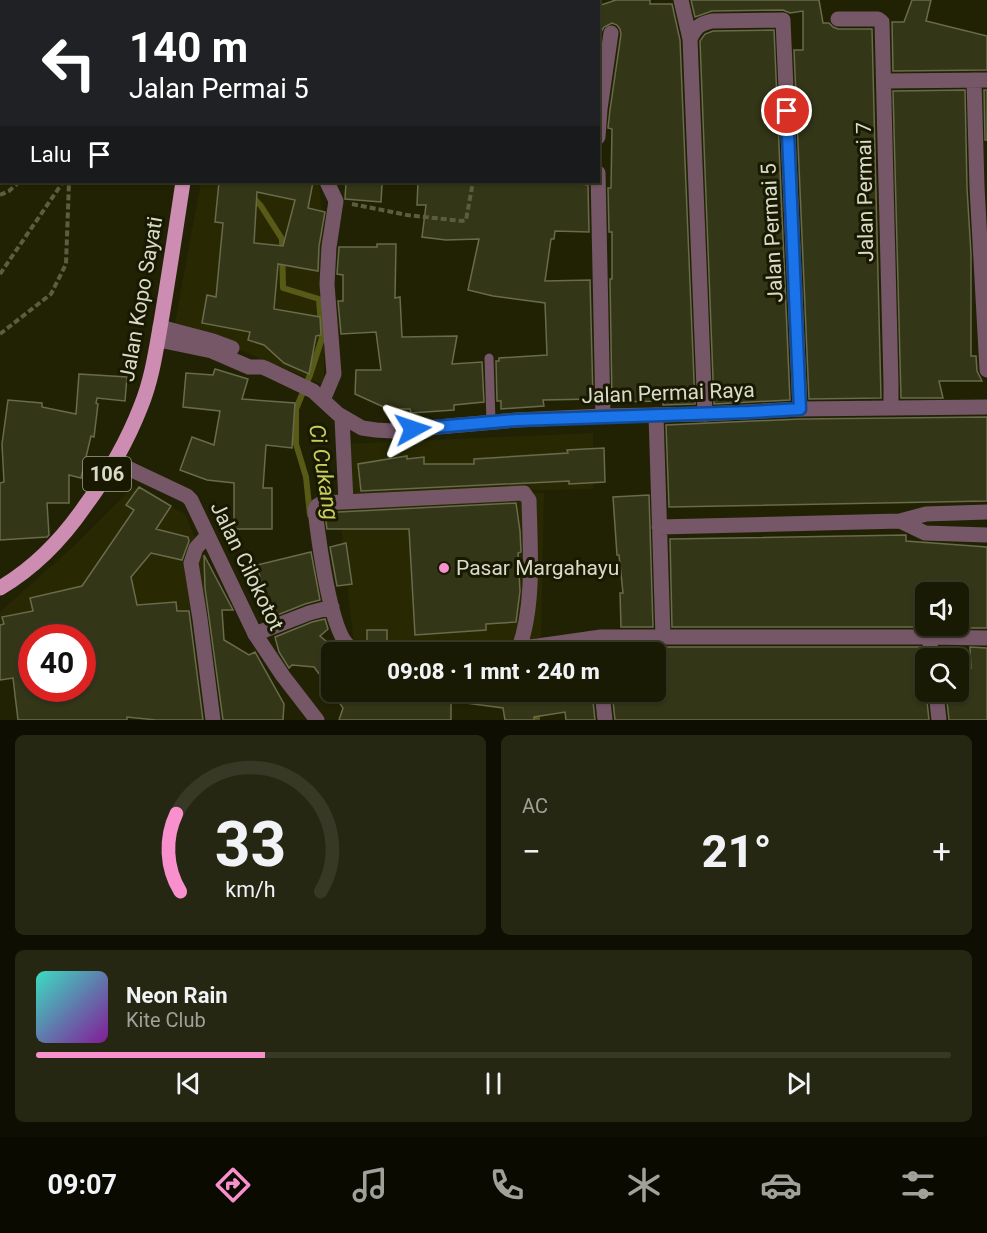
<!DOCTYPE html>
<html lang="id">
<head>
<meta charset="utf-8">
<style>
	:root { --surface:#191a03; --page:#262712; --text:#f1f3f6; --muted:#9fa19a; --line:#373825; --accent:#f790cd }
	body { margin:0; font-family:Roboto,sans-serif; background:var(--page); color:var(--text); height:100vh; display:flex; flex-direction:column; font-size:22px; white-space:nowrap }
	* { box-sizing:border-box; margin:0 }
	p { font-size:20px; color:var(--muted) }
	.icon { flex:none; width:33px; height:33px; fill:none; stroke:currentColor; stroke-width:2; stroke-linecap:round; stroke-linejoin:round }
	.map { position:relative; height:720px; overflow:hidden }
	.details { display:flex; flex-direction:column; gap:15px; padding:15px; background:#0e0e02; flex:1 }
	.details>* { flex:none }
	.top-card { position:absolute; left:0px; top:0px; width:600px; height:183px; box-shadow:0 2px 4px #0004,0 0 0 2px var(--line); background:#202124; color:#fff; overflow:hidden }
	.fabs { position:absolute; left:915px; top:582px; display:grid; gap:12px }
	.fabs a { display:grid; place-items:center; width:54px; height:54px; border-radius:9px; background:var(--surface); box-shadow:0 2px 4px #0004,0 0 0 2px var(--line); font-size:30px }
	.speed { position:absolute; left:18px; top:624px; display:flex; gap:12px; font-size:30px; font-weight:700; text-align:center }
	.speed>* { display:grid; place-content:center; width:78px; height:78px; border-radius:50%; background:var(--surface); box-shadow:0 2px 4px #0004,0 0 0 2px var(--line); line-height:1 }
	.speed .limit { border:9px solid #d22; background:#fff; color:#111 }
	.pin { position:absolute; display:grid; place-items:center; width:51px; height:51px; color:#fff; margin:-26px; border:3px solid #fff; border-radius:50%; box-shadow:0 2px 6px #0007 }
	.me { position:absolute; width:66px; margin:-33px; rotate:85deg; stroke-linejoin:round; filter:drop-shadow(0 0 4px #0008) }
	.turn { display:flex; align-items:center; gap:21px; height:126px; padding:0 30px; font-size:27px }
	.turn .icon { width:78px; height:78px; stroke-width:2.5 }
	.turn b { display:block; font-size:42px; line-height:51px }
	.then { display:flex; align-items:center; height:57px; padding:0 30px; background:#0003; gap:12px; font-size:22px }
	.big { font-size:45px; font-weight:800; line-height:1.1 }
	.details .tile { flex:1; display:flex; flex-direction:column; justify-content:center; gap:9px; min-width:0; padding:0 21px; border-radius:9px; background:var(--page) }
	.details .dial { align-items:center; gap:0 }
	.dial svg { height:156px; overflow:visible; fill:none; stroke:var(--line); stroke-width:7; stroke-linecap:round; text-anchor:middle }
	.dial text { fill:var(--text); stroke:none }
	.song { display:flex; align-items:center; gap:18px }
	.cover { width:72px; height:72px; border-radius:9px; background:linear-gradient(135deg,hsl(170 70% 55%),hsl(290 70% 35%)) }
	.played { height:6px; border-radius:3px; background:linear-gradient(90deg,var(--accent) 25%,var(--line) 25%) }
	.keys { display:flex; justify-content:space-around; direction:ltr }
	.heat { display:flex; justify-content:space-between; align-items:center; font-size:33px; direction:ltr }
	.details .tiles { flex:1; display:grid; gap:15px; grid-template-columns:1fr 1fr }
	.tile:last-child { grid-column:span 2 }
	.trip { position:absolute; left:321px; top:642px; width:345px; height:60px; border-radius:9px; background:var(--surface); box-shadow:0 2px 4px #0004,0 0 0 2px var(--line); font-weight:800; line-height:60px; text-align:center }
	.menu { display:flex; height:96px; justify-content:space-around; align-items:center; background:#0a0a01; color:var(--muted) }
	.menu .icon { width:42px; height:42px }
	.menu .on { color:var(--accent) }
	.menu b { font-size:27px; color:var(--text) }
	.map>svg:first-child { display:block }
</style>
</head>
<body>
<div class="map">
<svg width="987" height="720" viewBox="0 0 987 720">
	<rect width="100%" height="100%" fill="#212204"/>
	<path fill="#282902" d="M201,182h118l5,57v146l-149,-62z
		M593,433v56l-252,5v-50z
		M133,487l52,27 39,91 -202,31 -22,42v-66l75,-67z
		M544,493l-3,145 -69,14h-62l-56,-7 -16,-146z"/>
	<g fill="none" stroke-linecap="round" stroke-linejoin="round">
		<path stroke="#585a18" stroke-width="6" d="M289,2v-2
			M252,182l-2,12 11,12 21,33 1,49 36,11 3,39 -12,37 -14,34v35l10,33 4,38
			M534,692l3,28"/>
	</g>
	<path fill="#343618" stroke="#696b4b" stroke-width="1.5" fill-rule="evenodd" d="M616,0h34v4h22l8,36 15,364 -32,1v-4l-51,1 -2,-123h2v-47h-3l-1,-44h3l1,-59 -4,-1 2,-18 11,-76 -1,-5 -3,-4 -5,-2 -8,4 -3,5 -3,19v-45z
		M691,0h128l4,23h6l4,4 5,2h34l9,369 -72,1 -15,-349h9v-39l-13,2 -7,-3 -71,1 -17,6z
		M912,0h19l-5,21 61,15v34l-94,1 -1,-49h12z
		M774,30l16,370 -76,4 -14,-363 5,-7 8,-3z
		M965,90l2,98 4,66v102h5l1,15 5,10h-43l4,17h-42l-8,-307z
		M984,90h3v50h-2z
		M219,182h94l-5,26 17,4 -6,34 -1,25 -40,-7 -4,45 46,8 1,18 -5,1 -7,38 -25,-11 -20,-18 -16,-5 2,-8 -48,-9 5,-28 9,2 7,-74 -8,-1zM257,192l38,8 -12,46 -29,-3z
		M346,182l36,2 -1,18 -36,-3z
		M418,182h163l-1,2 8,1 1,47 -34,-1 -1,8h-3l-6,42 45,-1 3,119 -50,1 1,6 -43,3v-8h-4l-1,-40h3v-3l48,-3 -2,-52 -52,-7 -25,-6 11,-51 -33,1 -24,-3 4,-32h-9z
		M377,244h19l-1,54 5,-1 2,40 55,-1 -5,28 30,-2 2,40 -30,3v5l-43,3 -1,-4h-22l-33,-15 1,-24h25l-5,-38 -35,2 -3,-33h5v-26l-6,-1 2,-26v-1h38z
		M215,369l33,10 -6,20 53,4 -3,45 -26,-3 -3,43h9v41h-38v-46l-27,-3 -27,-10 12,-33 22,8 6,-34 -37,-4 3,-34 27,2z
		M79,374l48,3 -2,24 -28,-3 -1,5 2,1 -4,33 -3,-1 -10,42 -12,-3v28h-22l2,32 -2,2 -47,3v-57l4,-1 -2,-38 6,-44 34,3v4l34,7z
		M987,417v84l-318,6 -3,-82 134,-6z
		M604,448l1,34 -36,2v-3l-208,10 -3,-27 49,-8v3l17,-2v7h50v-5l94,-6 -1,-3z
		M139,487l32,19 -15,23 32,8 1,4 -7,19 -31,-7 -20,24 6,28 39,-3 1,9h12l14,109h-47l-29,-3v3h-109l-5,-42 -13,2v-55l4,-1 -2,-7 31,-6 -3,-13 52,-12 52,-76 -8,-5zM32,638h50v20h3v30l-53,1z
		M649,495l4,132h-32l-1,-34h3l-4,-38h-2l-4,-58z
		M516,503l4,28 1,21 -3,1 2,38 -4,31 -30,2v6l-71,5 -6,-106h-82l-2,-15 13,-2z
		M906,535v6l81,6v81h-29v-36h-32v35h-254l-2,-88z
		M346,543l6,41 -15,2 -7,-39z
		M311,552l9,48 -15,4 -35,14 -13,-53z
		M204,555l29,55h-11l2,30 25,15 6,-3 29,52 -1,16h-60l-18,-132z
		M325,619l3,10 -8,7 12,10v45l-18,-24 -22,-2 -3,3 -10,-16 -4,-15 37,-15z
		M367,630h20v12h-20z
		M622,647h299l3,17v28h2l3,28h-314l-3,-28h44v-40h-33z
		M970,647l17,1v72h-38l-3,-28h12v-26l13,2z
		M332,692h197l1,4 32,-4h30l3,28h-29l-1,-8 -31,5v3h-29l-2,-12 -52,-7v19h-112l4,-12z"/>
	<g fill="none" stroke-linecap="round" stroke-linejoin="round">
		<path stroke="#5b5c42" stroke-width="4" stroke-dasharray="6 3" stroke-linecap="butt" d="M548,2h8
			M577,2l5,-2
			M0,195l9,-4 10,-9
			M352,204l55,11 55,6 4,-1 7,-38
			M0,274l63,-92
			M0,334l51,-40 15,-30 3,-82"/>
		<path stroke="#765768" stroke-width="9" d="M0,114h2
			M489,358l2,64"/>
		<path stroke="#765768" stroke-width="15" d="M681,0l9,39 15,375
			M390,2v-2
			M838,19h40l4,3 9,362v23
			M690,39c6,-12 9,-15 22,-18l71,-1 17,389
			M974,80l3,107 10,183
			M884,81l103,-1
			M598,137l2,-28 11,-76
			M598,173l5,243
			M323,400l11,-26 -7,-90 2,-37 7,-46 -9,-19
			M656,415l7,222
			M342,418l4,84
			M900,521l25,12 62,2
			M659,527l241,-6 26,-7 61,-2
			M207,536l-11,12 -5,15 9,56 13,101
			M255,634l54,-21 23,-6
			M601,637v15
			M519,648l19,-2 63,-9h328
			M395,652c-12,0 -36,2 -45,-5 -20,-13 -32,-112 -35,-137l2,-4 5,-3 202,-10 5,7c1,46 6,104 -10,148l-45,4
			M932,658l-3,-21 58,1
			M602,692l3,28
			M936,692l3,28"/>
		<path stroke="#765768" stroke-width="15" d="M160,327l53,14 19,7
			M159,340l53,11 37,16h13l5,2 46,22 25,23 24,14 14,2 17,1 124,-11 86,-4 102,-2 95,-5 187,-2
			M115,462l72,34 4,4 64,134 28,42 34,44"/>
		<path stroke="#cd8cb2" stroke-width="15" d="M210,2v-2
			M0,588c34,-20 63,-50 85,-82 23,-31 42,-64 56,-100 11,-27 15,-56 20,-84 8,-47 15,-94 22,-140"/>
	</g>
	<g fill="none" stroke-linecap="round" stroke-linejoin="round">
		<defs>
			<path id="route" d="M413,429l104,-9 233,-8 50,-3 -13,-298"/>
		</defs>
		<use href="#route" stroke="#114b97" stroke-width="15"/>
		<use href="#route" stroke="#1a73e8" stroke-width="10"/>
	</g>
	<circle fill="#f790cd" stroke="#181900" stroke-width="2" cx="444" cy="568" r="6"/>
	<g text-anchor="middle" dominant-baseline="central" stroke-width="6" stroke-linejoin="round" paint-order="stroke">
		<rect fill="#181900" stroke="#9fa18d" stroke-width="1.5" x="83" y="457" width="48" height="34" rx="4.5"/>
		<g font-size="20" font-weight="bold" fill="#d9dbc9">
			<text x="107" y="474">106</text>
		</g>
		<g font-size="21" fill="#d9dbc9" stroke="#181900">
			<text transform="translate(865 192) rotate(-91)">Jalan Permai 7</text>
			<text transform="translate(772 233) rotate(-93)">Jalan Permai 5</text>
			<text transform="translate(141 299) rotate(-80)">Jalan Kopo Sayati</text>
			<text transform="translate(668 393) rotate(-2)">Jalan Permai Raya</text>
			<text transform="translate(247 566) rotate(64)">Jalan Cilokotot</text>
		</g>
		<g font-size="21" fill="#d9dbc9" stroke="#181900" text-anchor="start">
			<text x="456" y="568">Pasar Margahayu</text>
		</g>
		<g font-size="22" font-style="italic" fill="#c8ce5b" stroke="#181900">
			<text transform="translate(324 472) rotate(81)">Ci Cukang</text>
		</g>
	</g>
</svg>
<div class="fabs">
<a><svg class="icon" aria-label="sound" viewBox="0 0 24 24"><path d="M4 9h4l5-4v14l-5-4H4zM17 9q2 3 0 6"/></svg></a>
<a><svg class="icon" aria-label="search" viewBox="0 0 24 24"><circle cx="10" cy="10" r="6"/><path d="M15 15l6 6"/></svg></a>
</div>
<div class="speed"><div class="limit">40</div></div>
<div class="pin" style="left:787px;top:111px;background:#d93025"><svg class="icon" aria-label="arrive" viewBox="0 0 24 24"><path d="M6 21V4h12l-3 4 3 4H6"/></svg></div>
<svg class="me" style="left:413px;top:429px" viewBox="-20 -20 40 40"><path d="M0-17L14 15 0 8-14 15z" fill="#1a73e8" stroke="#fff" stroke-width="4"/></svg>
<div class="trip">09:08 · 1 mnt · 240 m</div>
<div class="top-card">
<div class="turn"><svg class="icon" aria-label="left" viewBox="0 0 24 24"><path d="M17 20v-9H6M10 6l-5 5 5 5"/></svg><div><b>140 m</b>Jalan Permai 5</div></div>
<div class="then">Lalu<svg class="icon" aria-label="arrive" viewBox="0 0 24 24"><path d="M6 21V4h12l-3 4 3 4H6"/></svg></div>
</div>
</div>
<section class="details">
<div class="tiles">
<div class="tile dial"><svg viewBox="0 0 100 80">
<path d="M14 69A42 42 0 1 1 86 69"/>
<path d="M14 69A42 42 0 0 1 12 29" stroke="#f790cd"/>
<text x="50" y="56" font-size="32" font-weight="700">33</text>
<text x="50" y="72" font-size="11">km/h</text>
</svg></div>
<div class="tile"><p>AC</p>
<div class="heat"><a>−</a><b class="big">21°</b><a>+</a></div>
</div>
<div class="tile">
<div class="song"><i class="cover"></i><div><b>Neon Rain</b><p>Kite Club</p></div></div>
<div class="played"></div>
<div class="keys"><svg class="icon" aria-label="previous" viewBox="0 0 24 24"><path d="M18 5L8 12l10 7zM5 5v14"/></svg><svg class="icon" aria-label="pause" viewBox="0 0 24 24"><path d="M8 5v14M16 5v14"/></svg><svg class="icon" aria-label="next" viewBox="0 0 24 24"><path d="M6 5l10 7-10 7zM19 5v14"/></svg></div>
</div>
</div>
</section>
<nav class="menu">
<b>09:07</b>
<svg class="icon on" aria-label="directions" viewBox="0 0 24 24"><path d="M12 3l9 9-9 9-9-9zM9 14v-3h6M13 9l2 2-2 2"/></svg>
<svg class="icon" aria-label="music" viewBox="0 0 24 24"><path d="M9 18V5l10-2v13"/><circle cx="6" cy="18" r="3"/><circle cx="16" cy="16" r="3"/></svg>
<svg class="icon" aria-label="phone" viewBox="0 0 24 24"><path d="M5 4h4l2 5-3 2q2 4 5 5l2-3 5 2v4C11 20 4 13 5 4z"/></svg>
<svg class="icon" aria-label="climate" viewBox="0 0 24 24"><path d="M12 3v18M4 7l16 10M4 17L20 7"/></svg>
<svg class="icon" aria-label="car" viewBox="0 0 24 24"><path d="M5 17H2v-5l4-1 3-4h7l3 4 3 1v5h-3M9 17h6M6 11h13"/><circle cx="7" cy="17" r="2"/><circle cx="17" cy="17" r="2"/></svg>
<svg class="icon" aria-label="filters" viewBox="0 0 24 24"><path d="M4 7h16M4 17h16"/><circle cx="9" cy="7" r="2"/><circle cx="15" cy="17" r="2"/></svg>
</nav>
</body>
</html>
